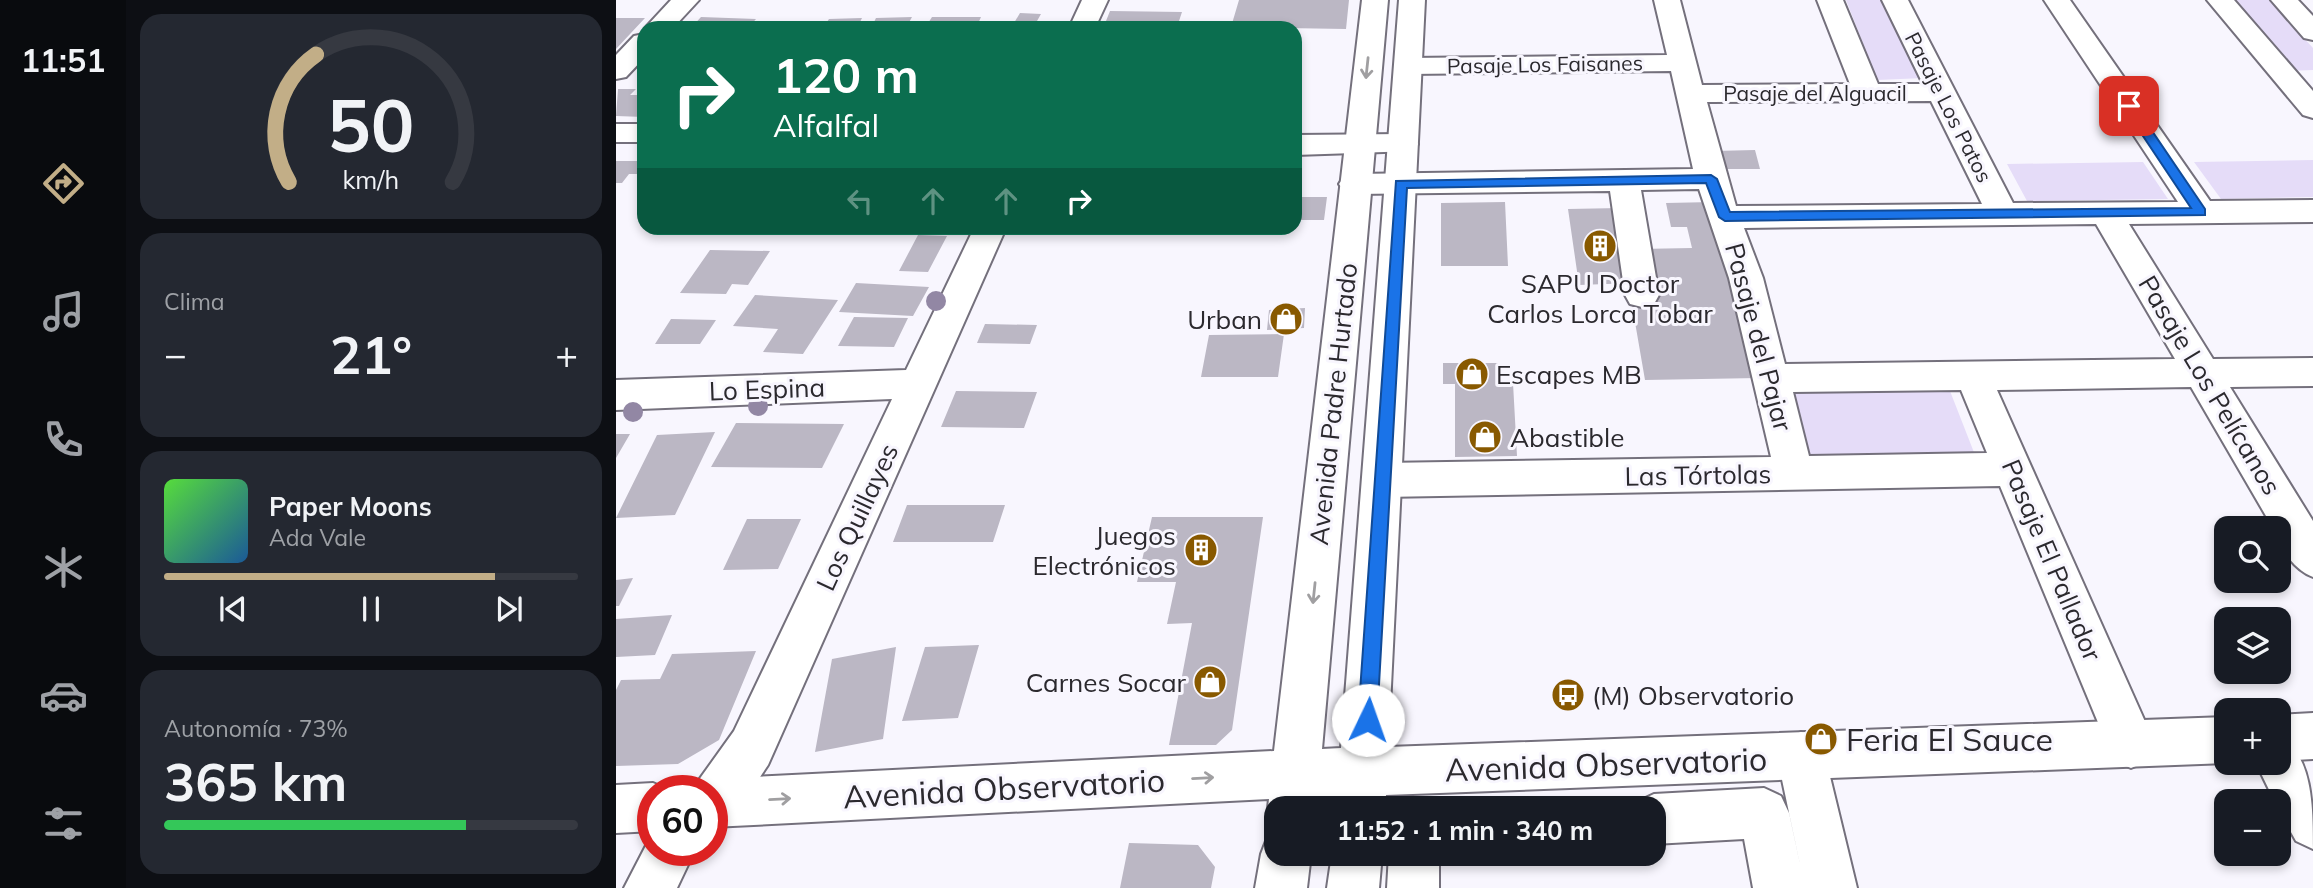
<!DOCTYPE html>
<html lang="es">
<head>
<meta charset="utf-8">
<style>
	:root { --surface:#171b24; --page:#242831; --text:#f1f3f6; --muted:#9ea1a6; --line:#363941; --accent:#c2ae87 }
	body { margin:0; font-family:Mulish,sans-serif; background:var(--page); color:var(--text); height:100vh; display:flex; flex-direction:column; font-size:26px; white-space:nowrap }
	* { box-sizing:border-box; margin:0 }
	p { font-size:23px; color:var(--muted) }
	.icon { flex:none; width:38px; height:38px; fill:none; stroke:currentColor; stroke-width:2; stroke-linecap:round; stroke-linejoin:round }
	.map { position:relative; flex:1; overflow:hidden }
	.side { display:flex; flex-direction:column; gap:14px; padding:14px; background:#0d0f14; width:490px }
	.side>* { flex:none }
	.guide { position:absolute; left:21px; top:21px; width:665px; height:214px; border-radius:21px; box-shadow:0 4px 10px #0003; background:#0b6e4f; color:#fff; overflow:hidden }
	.buttons { position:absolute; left:1598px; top:516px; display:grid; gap:14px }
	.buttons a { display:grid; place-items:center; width:77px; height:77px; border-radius:14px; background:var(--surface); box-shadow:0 4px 10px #0003; font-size:35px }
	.speed { position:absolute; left:21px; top:775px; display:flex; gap:14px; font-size:35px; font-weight:700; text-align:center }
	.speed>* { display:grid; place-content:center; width:91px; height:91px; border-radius:50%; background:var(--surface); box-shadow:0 4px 10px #0003; line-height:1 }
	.speed .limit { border:10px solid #d22; background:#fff; color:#111 }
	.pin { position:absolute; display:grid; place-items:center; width:60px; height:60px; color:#fff; margin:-30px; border-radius:14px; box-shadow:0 4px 10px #0006 }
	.me { position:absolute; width:77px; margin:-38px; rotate:3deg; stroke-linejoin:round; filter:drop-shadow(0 0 5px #0008) }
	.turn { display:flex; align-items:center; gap:24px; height:147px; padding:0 21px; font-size:32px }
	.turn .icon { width:91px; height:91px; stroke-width:2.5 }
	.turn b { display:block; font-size:49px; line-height:60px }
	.lanes { display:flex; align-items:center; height:66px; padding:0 21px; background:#0003; justify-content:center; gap:35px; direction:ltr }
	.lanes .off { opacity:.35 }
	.big { font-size:52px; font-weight:700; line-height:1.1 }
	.side .card { flex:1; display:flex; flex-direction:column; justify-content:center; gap:10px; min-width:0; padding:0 24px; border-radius:21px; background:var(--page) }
	.side .dial { align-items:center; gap:0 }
	.dial svg { height:182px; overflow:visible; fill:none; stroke:var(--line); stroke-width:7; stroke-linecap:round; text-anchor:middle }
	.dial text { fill:var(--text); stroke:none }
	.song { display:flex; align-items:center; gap:21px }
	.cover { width:84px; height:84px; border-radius:10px; background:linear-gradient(135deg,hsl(110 70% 55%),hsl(210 70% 35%)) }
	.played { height:7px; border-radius:4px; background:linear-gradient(90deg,var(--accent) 80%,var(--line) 80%) }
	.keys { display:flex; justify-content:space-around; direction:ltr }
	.heat { display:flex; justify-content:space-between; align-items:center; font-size:38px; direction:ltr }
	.charge { height:10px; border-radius:5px; background:linear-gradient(90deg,#34c759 73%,var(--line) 0) }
	.trip { position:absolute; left:648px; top:796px; width:402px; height:70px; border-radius:21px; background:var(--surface); box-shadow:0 4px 10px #0003; font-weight:700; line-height:70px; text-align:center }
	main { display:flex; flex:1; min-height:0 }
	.dock { display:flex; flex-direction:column; width:126px; justify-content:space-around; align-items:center; background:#090b0e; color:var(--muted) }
	.dock .icon { width:49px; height:49px }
	.dock .on { color:var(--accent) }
	.dock b { font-size:32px; color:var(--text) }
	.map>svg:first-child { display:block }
</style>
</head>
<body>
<main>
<nav class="dock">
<b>11:51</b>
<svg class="icon on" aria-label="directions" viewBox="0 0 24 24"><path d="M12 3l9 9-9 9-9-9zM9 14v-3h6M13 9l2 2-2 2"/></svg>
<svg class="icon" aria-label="music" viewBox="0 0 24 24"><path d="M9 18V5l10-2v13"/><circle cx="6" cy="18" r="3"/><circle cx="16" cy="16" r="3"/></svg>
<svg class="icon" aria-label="phone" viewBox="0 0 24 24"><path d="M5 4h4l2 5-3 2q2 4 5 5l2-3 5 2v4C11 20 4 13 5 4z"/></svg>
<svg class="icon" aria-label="climate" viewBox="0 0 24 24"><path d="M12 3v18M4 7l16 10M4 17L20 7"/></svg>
<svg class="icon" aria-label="car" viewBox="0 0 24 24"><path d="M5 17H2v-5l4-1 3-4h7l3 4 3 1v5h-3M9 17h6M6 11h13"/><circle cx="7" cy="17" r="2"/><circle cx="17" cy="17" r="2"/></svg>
<svg class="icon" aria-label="filters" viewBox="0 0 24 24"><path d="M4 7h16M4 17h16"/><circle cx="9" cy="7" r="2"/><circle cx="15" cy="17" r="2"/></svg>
</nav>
<section class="side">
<div class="card dial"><svg viewBox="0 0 100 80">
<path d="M14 69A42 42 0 1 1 86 69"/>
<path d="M14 69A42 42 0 0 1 26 13" stroke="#c2ae87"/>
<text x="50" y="56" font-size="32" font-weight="700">50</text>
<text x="50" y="72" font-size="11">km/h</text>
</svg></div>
<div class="card"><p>Clima</p>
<div class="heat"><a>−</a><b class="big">21°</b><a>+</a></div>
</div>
<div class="card">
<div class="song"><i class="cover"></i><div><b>Paper Moons</b><p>Ada Vale</p></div></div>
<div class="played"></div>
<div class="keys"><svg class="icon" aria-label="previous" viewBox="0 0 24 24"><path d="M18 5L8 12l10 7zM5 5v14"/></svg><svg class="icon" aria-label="pause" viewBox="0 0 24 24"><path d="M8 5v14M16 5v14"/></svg><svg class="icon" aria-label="next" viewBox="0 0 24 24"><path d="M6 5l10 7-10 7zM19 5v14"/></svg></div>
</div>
<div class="card"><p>Autonomía · 73%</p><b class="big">365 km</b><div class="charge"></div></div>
</section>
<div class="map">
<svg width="1697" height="888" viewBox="0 0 1697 888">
	<rect width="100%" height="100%" fill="#f8f6fe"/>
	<path fill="#e5dcf8" d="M1230,0h38l40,78 -47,2z
		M1612,0h41l44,48v22l-25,1z
		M1697,160v37l-92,2 -27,-37z
		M1527,162l25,37 -141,2 -20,-37z
		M1334,391l25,64 -177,1 -16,-64z"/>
	<path fill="#bbb7c4" d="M623,0h110l-3,29 -115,-2z
		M494,11l72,1 -5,15 -73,-1z
		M404,13l21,1 -8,14h-22z
		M85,17l55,2 -8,9h-57z
		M296,17l-6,11h-35l5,-10z
		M316,17h49l-5,11h-51z
		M0,18h29l-29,31z
		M246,18l-5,10h-34l6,-9z
		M2,89h18l-6,6h14v22l-28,-1z
		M1139,150l5,19h-41l-5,-18z
		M0,161h28v5l-7,8h-8l-7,9h-6z
		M679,197h32l-3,23h-29z
		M889,202l3,64h-67v-63z
		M1097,202l45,176 -113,2 -14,-81 8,-50 53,-1 -5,-21h-16l-5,-24z
		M1004,208l14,75 -55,2 -11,-76z
		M302,235l29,1 -19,36 -29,-1z
		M94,250l60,1 -22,34 -16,-1 -6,10 -46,-1z
		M240,283l73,4 -16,29 -74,-4z
		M139,295l83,5 -35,54 -40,-2 15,-23 -45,-3z
		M689,308l-1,20 -37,2 2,-20z
		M238,317l54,1 -14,29 -56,-1z
		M55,319l45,1 -16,24h-45z
		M369,324l52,1 -7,19 -53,-1z
		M668,334l-6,43h-77l8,-42z
		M827,363h58l1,21 11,-1 4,73 -62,1v-73h-12z
		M340,391l81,1 -13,36 -83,-1z
		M120,423l108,1 -22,44 -111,-1z
		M99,432l-40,83 -59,3 41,-83z
		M0,434h14l-14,24z
		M291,505h98l-12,37h-100z
		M536,517h111l-31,213 -16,15h-47l23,-122 -25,1 9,-42h-39z
		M131,519h54l-23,50 -55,1z
		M17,578l-14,28h-3v-26z
		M56,615l-17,40 -39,2v-38z
		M363,645l-21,73 -56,3 23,-74z
		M280,647l-13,92 -68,13 17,-93z
		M140,651l-37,89 -41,24 -62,2v-76l5,-10 39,-1 12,-25z
		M513,843l69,2 17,22 -4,21h-91z"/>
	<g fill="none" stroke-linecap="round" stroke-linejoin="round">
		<defs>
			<path id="minor" d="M55,0h28l-26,28h-28z
				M466,0h26l-13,28h-26z
				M1038,0h26l22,85 148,-1 -33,-84h26l35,84h45l-41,-84h26l105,203 165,-1 -134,-202h26l140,201 103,-1v22l-184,2 84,135 100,-1v28l-83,1 83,134v56c-18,-7 -35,-28 -35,-49h-5l-82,-141 -194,3 158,354 -7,17 -17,7 -17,-7 -114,-275 -617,11 -14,-5 -6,-12 6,-12 14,-5 388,-6 -42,-179 -30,-89 -58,1 18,105 -5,9 -12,3 -12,-3 -5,-9 -15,-104 -255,3 -11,-3 -5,-7 5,-7 11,-3 338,-5 -22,-98 -263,3 -10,-2 -4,-6 4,-6 10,-2 259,-3zM1315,101l51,103 -246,2 -29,-104zM1480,224l79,135 -390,5 -22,-86 -19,-50zM1345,390l26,63 -178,3 -16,-64z
				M1591,0h27l79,91v27l-10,-3z
				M1655,0h27l15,16v24l-9,-2z
				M28,34v24l-18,19 -10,2v-24l18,-19z
				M0,124h28v18h-28z
				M787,134l11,3 4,7 -4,7 -119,4v-20z
				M358,228h32l-238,537c-16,24 -28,48 -56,59v-33h-21l43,-60 158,-332 -276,11v-30l290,-10z
				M1185,732l17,7 7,17 32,132h-52l-28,-132 7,-17z
				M1662,735c35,19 35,73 35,114l-17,-8 -18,-32v-7h-3l-19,-39h22z
				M1148,788l17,8 8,17 16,75h-52l-9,-49 -90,5v-36h-20l3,-6 17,-8z
				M37,832v18h42l-18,38h-53z
				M773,854h50v34h-52z"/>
			<path id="major" d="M746,0h26l-66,749 19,-1 58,-748h26l-37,747 838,-30 1,46 -841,32 -1,13h-48v-12l-20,1 -1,11h-40v18l-8,-18 1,-9 -557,28v-36h-19l2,-5 17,-7 562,-28z
				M1697,713v46l-35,2v-46z
				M37,783l18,8h-18v40l-37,2v-48z
				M660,833v21h35l-4,34h-52l6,-34 7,-18z
				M716,854h50l-3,34h-52z"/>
		</defs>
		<use href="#minor" stroke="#74707c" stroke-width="4"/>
		<use href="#major" stroke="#74707c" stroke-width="4"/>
		<use href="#minor" fill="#fff" fill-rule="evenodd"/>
		<use href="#major" fill="#fff" fill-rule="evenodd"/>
	</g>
	<g fill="#9287a4">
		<circle cx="320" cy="301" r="10"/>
		<circle cx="142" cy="406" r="10"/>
		<circle cx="17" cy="412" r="10"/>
	</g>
	<defs><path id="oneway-shaft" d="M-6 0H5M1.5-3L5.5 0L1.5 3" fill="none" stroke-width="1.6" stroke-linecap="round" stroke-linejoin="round" transform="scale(1.75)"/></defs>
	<g stroke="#a09fa1">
		<use href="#oneway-shaft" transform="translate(751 68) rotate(96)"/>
		<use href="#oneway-shaft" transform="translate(698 593) rotate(96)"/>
		<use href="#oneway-shaft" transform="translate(587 778) rotate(-3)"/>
		<use href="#oneway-shaft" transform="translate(164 799) rotate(-3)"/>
	</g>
	<path fill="#1a73e8" stroke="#114b97" stroke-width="2" d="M1513,102l4,1 72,106v6l-480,6 -6,-4 -13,-34 -299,5 -30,532 -3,6 -6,3 -7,-3 -3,-6 38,-539 315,-6 6,4 13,33 461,-4 -68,-102z"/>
	<defs>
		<symbol id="building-disc" viewBox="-11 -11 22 22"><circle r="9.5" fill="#885900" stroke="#f8f6fe"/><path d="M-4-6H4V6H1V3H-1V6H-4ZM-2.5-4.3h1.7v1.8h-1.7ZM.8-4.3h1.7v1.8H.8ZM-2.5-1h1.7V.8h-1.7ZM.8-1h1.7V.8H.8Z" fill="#fff"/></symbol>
		<symbol id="shop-disc" viewBox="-11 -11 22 22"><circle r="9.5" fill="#885900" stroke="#f8f6fe"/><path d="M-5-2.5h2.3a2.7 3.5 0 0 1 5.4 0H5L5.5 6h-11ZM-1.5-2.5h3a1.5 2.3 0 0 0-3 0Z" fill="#fff"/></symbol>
		<symbol id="bus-disc" viewBox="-11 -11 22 22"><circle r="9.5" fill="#885900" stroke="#f8f6fe"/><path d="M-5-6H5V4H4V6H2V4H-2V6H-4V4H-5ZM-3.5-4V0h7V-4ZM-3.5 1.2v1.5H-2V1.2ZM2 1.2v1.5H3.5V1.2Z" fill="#fff"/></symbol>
	</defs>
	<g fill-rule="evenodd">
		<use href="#building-disc" x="965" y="227" width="38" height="38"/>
		<use href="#shop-disc" x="651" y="300" width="38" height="38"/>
		<use href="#shop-disc" x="837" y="355" width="38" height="38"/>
		<use href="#shop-disc" x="850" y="418" width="38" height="38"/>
		<use href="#building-disc" x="566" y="531" width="38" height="38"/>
		<use href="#shop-disc" x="575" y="663" width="38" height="38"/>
		<use href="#bus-disc" x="933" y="676" width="38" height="38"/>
		<use href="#shop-disc" x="1186" y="720" width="38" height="38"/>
	</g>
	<g text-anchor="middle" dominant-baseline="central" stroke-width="6" stroke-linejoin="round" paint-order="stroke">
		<g font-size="21" fill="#2b292e" stroke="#f8f6fe">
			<text transform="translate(929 64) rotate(-1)">Pasaje Los Faisanes</text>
			<text x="1199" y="93">Pasaje del Alguacil</text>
			<text transform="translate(1333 107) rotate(63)">Pasaje Los Patos</text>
		</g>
		<g font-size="26" fill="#2b292e" stroke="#f8f6fe" text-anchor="end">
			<text x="984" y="283" text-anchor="middle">SAPU Doctor<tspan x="984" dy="30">Carlos Lorca Tobar</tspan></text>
			<text x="646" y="319">Urban</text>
			<text x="880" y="374" text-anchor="start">Escapes MB</text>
			<text x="894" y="437" text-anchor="start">Abastible</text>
			<text x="560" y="535">Juegos<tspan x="560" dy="30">Electrónicos</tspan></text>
			<text x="570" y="682">Carnes Socar</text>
			<text x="976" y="695" text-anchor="start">(M) Observatorio</text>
		</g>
		<g font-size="26" fill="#2b292e" stroke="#f8f6fe">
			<text transform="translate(1143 337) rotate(75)">Pasaje del Pajar</text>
			<text transform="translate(1594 385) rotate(59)">Pasaje Los Pelícanos</text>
			<text transform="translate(151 389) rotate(-2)">Lo Espina</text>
			<text transform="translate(717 404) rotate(-84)">Avenida Padre Hurtado</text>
			<text transform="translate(1082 475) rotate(-1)">Las Tórtolas</text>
			<text transform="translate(241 517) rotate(-65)">Los Quillayes</text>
			<text transform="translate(1436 560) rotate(67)">Pasaje El Pallador</text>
		</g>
		<g font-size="32" fill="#2b292e" stroke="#f8f6fe" text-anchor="start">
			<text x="1230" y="739">Feria El Sauce</text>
		</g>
		<g font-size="32" fill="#2b292e" stroke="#f8f6fe">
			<text transform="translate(990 764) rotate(-2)">Avenida Observatorio</text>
			<text transform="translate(388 788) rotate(-3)">Avenida Observatorio</text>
		</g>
	</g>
</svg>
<div class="buttons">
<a><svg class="icon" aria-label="search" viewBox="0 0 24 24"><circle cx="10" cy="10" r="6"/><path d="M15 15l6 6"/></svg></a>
<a><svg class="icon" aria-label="layers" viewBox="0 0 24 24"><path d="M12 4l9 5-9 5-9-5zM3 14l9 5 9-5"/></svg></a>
<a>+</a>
<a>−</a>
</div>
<div class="speed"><div class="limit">60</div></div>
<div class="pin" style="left:1513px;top:106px;background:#d93025"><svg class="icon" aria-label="arrive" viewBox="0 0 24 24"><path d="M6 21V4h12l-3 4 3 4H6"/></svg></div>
<svg class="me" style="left:752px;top:720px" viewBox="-20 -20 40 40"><circle r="19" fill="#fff"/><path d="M0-13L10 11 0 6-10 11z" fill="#1a73e8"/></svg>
<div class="trip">11:52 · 1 min · 340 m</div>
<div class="guide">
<div class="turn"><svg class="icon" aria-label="right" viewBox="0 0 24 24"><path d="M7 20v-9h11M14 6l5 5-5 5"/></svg><div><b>120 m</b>Alfalfal</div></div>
<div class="lanes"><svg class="icon off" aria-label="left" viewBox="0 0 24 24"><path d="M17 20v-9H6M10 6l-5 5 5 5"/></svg><svg class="icon off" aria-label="ahead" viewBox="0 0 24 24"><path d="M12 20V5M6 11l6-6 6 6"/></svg><svg class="icon off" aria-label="ahead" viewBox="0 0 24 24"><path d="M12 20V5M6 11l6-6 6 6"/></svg><svg class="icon" aria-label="right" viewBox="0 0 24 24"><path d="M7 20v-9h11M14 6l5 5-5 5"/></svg></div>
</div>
</div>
</main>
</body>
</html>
